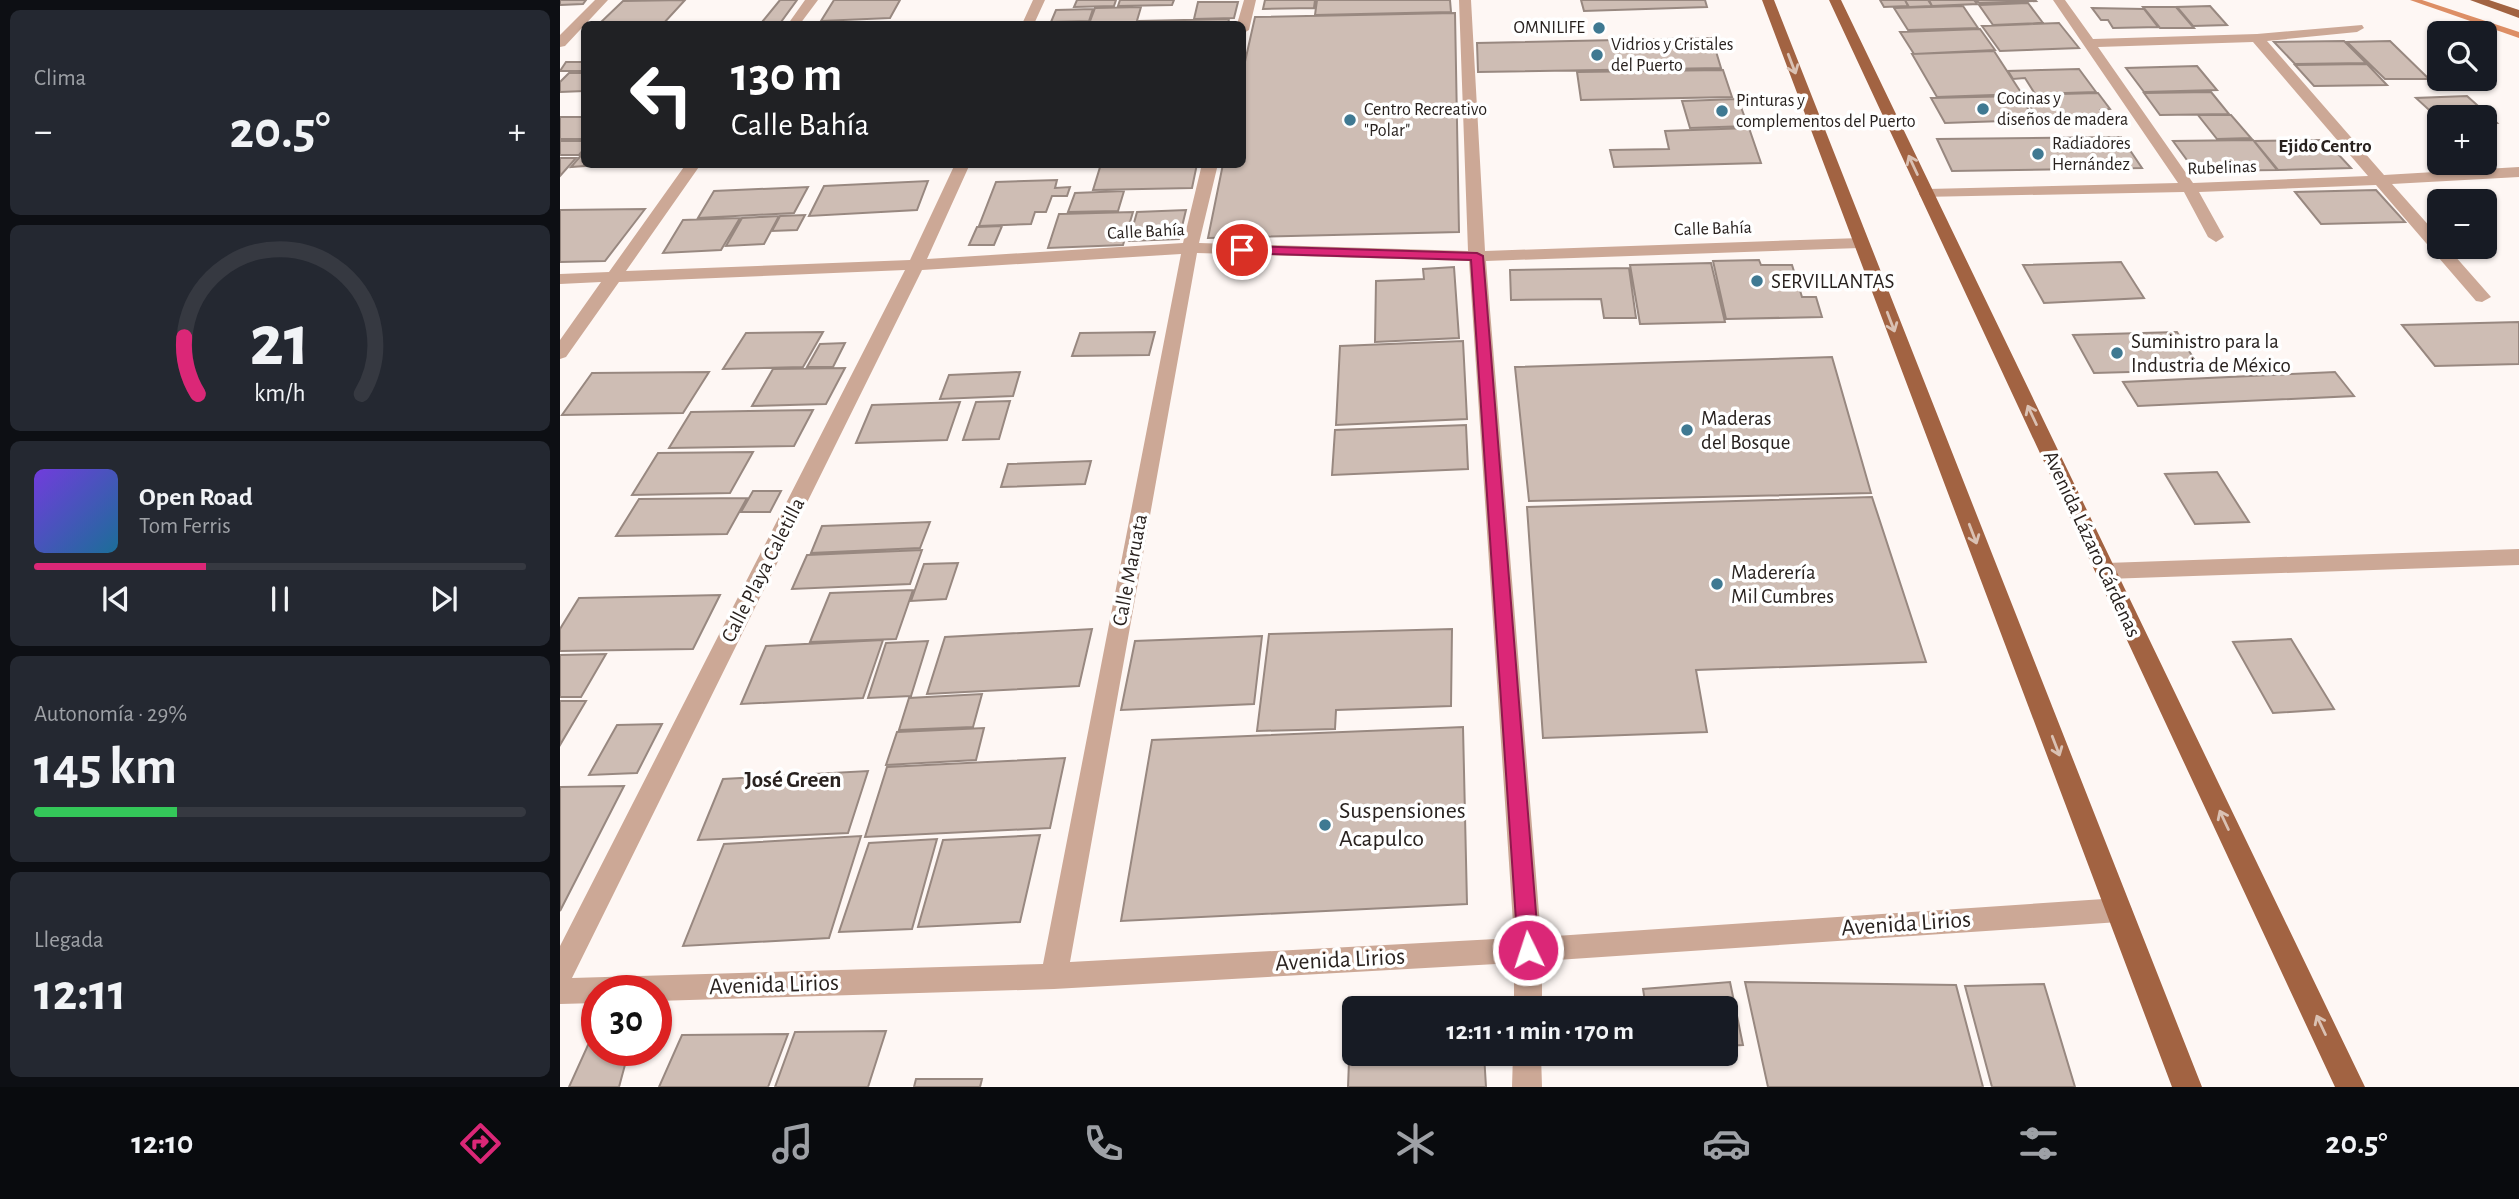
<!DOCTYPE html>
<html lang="es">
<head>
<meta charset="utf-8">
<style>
	:root { --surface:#171b24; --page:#242831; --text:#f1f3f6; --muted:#9ea1a6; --line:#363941; --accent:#db2777 }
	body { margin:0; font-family:"Alegreya Sans",sans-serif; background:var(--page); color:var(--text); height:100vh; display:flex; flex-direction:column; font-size:26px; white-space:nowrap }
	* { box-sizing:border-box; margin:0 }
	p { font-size:23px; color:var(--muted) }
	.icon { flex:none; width:38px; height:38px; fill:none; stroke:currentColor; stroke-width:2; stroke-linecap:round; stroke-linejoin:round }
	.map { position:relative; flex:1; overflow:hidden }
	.sheet { display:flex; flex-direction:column; gap:10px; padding:10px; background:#0d0f14; width:560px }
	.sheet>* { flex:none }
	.guide { position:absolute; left:21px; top:21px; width:665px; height:147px; border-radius:10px; box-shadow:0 2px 5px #0004; background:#202124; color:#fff; overflow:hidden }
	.fabs { position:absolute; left:1867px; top:21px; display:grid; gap:14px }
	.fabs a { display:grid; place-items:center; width:70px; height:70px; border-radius:10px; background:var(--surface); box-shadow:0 2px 5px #0004; font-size:35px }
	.speed { position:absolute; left:21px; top:975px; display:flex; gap:14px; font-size:35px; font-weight:700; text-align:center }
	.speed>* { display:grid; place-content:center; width:91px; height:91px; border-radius:50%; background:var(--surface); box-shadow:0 2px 5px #0004; line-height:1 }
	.speed .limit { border:10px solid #d22; background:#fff; color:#111 }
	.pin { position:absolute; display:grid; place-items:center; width:60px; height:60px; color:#fff; margin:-30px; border:4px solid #fff; border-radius:50%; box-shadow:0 2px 7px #0007 }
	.me { position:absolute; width:77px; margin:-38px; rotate:356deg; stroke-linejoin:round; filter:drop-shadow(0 0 5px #0008) }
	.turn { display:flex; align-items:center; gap:24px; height:147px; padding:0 35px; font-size:32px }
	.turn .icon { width:91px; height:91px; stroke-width:2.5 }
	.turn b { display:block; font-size:49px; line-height:60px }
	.big { font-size:52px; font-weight:600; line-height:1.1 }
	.sheet .card { flex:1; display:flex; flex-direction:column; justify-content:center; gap:10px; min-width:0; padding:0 24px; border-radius:10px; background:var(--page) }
	.sheet .dial { align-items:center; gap:0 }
	.dial svg { height:182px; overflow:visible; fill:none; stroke:var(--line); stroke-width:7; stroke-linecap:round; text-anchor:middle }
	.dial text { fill:var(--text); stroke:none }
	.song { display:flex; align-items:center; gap:21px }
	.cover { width:84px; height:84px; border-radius:10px; background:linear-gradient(135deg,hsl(260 70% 55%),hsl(200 70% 35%)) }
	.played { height:7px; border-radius:4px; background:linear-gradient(90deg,var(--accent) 35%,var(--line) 35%) }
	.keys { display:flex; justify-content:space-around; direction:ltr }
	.heat { display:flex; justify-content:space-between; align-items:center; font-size:38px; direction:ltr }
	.charge { height:10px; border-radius:5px; background:linear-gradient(90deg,#34c759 29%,var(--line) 0) }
	.trip { position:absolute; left:782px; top:996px; width:396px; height:70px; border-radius:10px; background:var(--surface); box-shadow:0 2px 5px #0004; font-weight:600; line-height:70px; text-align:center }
	.tabs { display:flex; height:112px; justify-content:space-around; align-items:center; background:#090b0e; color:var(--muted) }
	.tabs .icon { width:49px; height:49px }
	.tabs .current { color:var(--accent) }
	.tabs b { font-size:32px; color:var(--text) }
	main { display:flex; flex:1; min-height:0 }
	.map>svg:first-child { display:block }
</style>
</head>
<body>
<main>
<section class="sheet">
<div class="card"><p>Clima</p>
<div class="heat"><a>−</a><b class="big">20.5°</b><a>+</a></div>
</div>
<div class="card dial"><svg viewBox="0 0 100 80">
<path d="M14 69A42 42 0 1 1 86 69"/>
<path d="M14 69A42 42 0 0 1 8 44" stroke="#db2777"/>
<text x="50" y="56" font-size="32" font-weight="700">21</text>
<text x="50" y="72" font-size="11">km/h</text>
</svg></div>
<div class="card">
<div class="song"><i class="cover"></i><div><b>Open Road</b><p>Tom Ferris</p></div></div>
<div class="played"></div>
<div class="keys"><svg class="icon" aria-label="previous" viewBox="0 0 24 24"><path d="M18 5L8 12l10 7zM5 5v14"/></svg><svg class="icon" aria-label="pause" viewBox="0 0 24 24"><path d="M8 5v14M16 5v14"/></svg><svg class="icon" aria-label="next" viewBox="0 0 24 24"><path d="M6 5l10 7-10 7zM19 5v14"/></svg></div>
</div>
<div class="card"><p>Autonomía · 29%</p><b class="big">145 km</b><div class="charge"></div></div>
<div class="card"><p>Llegada</p><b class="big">12:11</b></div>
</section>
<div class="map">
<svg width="1959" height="1087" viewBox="0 0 1959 1087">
	<rect width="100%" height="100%" fill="#fef7f4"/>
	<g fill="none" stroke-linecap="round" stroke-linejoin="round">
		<path fill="#dd8e65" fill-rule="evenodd" d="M1850,0h12l97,32v6z"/>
	</g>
	<path fill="#cebdb4" stroke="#988880" stroke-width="2" d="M0,0h26l-3,4 -23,1z
		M125,0l-22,24h-64l24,-23z
		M220,0h17l-16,22h-19z
		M274,0h66l-10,18 -69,3z
		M517,0h39l-2,6 -40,1z
		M560,0h54l-2,5 -54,1z
		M705,0h50l-1,8 -51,1z
		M757,0h133l1,12 -136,3z
		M1021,0h124l2,7 -123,4z
		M1320,0h25l3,6 -24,1z
		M1345,0h23l4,6 -23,1z
		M1369,0h45l3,4 -45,2z
		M1416,0h59l1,1 -57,2z
		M638,2h40l-4,16 -40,1z
		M1468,3l15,20 -50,2 -14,-20z
		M1403,6l15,22 -70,2 -14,-22z
		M1650,6l17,19 -34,1 -16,-19z
		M581,7l-5,17h-47l6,-16z
		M1583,7h33l18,21h-34z
		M1532,8l52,1 14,18 -45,1 -5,-8h-7z
		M533,9l-4,12 -38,1 5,-12z
		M895,13l4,219 -251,6 15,-74h19v-89l13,-58z
		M669,19l-1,5h-90l1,-3z
		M1499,23l20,25 -79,3 -18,-25z
		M1420,29l15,21 -81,4 -14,-22z
		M1152,38l9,30 -243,4 -1,-29z
		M1784,41l22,22 -71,1 -21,-22z
		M1830,41l39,38h-44l-38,-37z
		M1434,51l28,43 -85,3 -25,-43z
		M6,62h18v9h-24z
		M1807,64l20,21 -73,1 -19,-21z
		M1637,66l20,24 -73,2 -18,-24z
		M1519,69l17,23 -61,2 -10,-16 -12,1 -5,-8z
		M1163,70l9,27 -151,3 -4,-28z
		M9,73h15v18l-24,1v-10z
		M1651,92l18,22 -69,1 -16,-22z
		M1538,93l12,16 -9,1 7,9 -68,2 -17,-26z
		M1460,96l15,24 -90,3 -14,-25z
		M1907,96l30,27 -12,1v-7h-45v3l-24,-22z
		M1178,99l10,27 -58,2 -8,-27z
		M1638,115h33l20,23 -34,1z
		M0,117h24v22h-24z
		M1189,128l12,35 -147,4 -4,-17 59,-1 -4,-18z
		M1561,137l21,31 -190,3 -15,-32z
		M1693,140l24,30 -82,1 -22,-30z
		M1765,140l26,28 -73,2 -24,-29z
		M0,141h24v8l-5,6h-19z
		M24,152v12h28l-41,3z
		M0,158h16l-16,18z
		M541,164h96l-5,24 -99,2z
		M497,180l-2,8 15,-1 -3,9h-15l-6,16h-11l-4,12 -52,2 17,-44z
		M368,181l-11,29 -108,6 15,-30z
		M248,187l-14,26 -96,5 16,-27z
		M1816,190l29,32 -84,2 -26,-32z
		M564,191l-6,20 -50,1 7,-19z
		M85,209l-40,52 -45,1v-52z
		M626,210l-7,29 -50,2 8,-29z
		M573,212l-10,33 -75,3 11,-34z
		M245,215l-8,15 -25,1 8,-15z
		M219,216l-15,28 -38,2 16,-28z
		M180,218l-19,32 -58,3 20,-33z
		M442,226l-8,19h-25l8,-18z
		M1199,260l2,5h31l10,32h14l6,20 -96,2 -13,-58z
		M1561,262l23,36 -100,5 -21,-38z
		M1151,263l14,59 -85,2 -10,-59z
		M894,267l5,71 -84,4 1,-61 48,-2 -1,-10z
		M1069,268l7,50h-32l-3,-19 -90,1 -1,-30z
		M1959,322v42l-84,2 -33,-41z
		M263,332l-20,35 -80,2 23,-36z
		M595,332l-6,23 -77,1 8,-23z
		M1617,332l24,38 -107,3 -21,-38z
		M903,341l4,78 -131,6 4,-79z
		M285,343l-12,24h-26l13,-23z
		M1272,357l39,136 -342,8 -14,-134z
		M285,368l-19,36 -74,2 21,-37z
		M149,372l-26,41 -121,2 30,-42z
		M460,372l-7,24 -73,3 9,-24z
		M1775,372l19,24 -216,10 -15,-24z
		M450,401l-11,38 -36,1 13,-38z
		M400,402l-13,38 -91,3 16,-38z
		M253,410l-19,36 -125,2 22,-36z
		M906,425l2,44 -136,6 3,-45z
		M193,452l-23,41 -98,2 26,-42z
		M531,461l-6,23 -84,3 7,-23z
		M1657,472l32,50 -54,2 -30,-50z
		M193,491h28l-11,21h-29z
		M1312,497l54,165 -230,8 11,62 -164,6 -16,-231z
		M187,498l-20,36 -111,2 23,-37z
		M370,522l-10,26 -109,5 11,-27z
		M362,550l-12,34 -118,5 15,-34z
		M398,563l-12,36 -35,2 13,-37z
		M353,590l-17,49 -86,3 20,-49z
		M160,595l-27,54 -133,2v-22l19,-31z
		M532,629l-13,57 -152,8 18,-57z
		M892,629l-1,77 -115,4 -1,19 -78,2 12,-97z
		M702,636l-8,68 -133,6 14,-69z
		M1731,639l43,70 -61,4 -40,-71z
		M323,640l-20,58 -122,6 25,-58z
		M368,641l-17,55 -43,2 18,-55z
		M46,654l-25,43h-21v-42z
		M422,694l-9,33 -74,3 10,-32z
		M0,701h26l-26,44z
		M102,724l-25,49 -48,2 28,-50z
		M903,727l4,177 -346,17 31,-181z
		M424,728l-8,32 -90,5 11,-33z
		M505,758l-15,70 -185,9 22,-70z
		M308,771l-20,62 -150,7 25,-61z
		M64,786l-64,125v-124z
		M480,835l-20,87 -102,5 25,-87z
		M301,836l-32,102 -146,8 41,-102z
		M377,839l-25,90 -73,3 30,-89z
		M1170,982l13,63 -17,1v-38h-80l-3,-19z
		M1185,982l211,3 27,102h-215z
		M1484,984l31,103h-83l-27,-101z
		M922,1002l1,6h-124z
		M791,1008h3v46h130l2,33h-138z
		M326,1031l-18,56h-93l20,-55z
		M228,1034l-20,53h-109l23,-52z
		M28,1045h9v5h32l-10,37h-50z
		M356,1079h66l-2,8h-66z"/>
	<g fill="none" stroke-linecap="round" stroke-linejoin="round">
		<path fill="#cca896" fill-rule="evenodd" d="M35,0h13l-43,46 -5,1v-12z
			M245,0h13l-18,24h-12z
			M473,0h12l-11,24h-12z
			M684,0h12l-7,30 -7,4v-10h-5z
			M899,0h12l14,251 375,-13 8,5 -8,5 -374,13 55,676 578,-39 9,4 4,8 -4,8 -9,4 -577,39v47h-28v-45l-460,26 -398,12v-11h-59v13l-37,1v-58l345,-676 -286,12 -53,75 -6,2v-19l41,-58 -41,2v-10l49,-2 77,-108h15l-75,107 284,-11 45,-96h15l-43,95 256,-16 19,-79h16l-19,79 269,8zM637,253l272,8 45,677 -444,24zM621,254l-138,710 -471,14 350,-708z
			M1493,0h12l28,39 164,-5 105,-9 2,3 -7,4 -90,9 117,134 135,-8v10l-127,7 48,54v9h7l44,50 -9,5 -6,-1 -100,-116 -177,7 25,45 -8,5 -8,-5 -24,-45 -263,5 -2,-3 2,-3 6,-2 251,-6zM1693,42l115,134 -175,7 -95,-136z
			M1959,549v16l-413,14 -8,-3 -3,-5 3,-5 8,-3z
			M953,1054h28l1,33h-30z"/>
		<path fill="#a26342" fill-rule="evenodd" d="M1202,0h12l428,1087h-30z
			M1269,0h12l524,1087h-30z
			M1910,0h19l30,10v8z"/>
	</g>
	<defs><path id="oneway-shaft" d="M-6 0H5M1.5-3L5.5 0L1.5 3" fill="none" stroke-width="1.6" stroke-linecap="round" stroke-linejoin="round" transform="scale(1.75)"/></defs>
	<g stroke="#dac1b3">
		<use href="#oneway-shaft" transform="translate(1232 64) rotate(69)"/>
		<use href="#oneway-shaft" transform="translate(1353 165) rotate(-115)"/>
		<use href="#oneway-shaft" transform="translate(1331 322) rotate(69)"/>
		<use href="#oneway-shaft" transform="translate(1472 415) rotate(-115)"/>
		<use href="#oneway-shaft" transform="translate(1413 534) rotate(69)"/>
		<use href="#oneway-shaft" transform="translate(1496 746) rotate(69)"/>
		<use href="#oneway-shaft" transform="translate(1664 820) rotate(-115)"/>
		<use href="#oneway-shaft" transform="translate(1761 1025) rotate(-115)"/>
	</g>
	<path fill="#db2777" stroke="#8e194d" stroke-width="2" d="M682,246l235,7 6,3 56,694 -3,7 -8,3 -7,-3 -3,-7 -47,-690 -233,-7 -2,-3z"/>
	<g fill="#3f7992" stroke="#fff" stroke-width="2.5">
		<circle cx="1039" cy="28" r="7"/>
		<circle cx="1037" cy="55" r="7"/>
		<circle cx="1423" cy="109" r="7"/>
		<circle cx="1162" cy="111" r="7"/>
		<circle cx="790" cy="120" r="7"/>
		<circle cx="1478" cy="154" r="7"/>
		<circle cx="1197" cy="281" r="7"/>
		<circle cx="1557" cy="353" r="7"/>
		<circle cx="1127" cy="430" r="7"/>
		<circle cx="1157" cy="584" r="7"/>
		<circle cx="765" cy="825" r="7"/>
	</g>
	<g text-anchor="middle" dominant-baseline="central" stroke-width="7" stroke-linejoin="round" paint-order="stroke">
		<g font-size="18" fill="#29221f" stroke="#fff" text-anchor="start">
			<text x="1025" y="28" text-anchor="end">OMNILIFE</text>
			<text x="1051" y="45">Vidrios y Cristales<tspan x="1051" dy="21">del Puerto</tspan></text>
			<text x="1437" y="99">Cocinas y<tspan x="1437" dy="21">diseños de madera</tspan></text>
			<text x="1176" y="101">Pinturas y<tspan x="1176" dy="21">complementos del Puerto</tspan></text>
			<text x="804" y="110">Centro Recreativo<tspan x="804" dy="21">"Polar"</tspan></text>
			<text x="1492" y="144">Radiadores<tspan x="1492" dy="21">Hernández</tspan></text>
		</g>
		<g font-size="18" fill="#29221f" stroke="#fff">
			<text transform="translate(1662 168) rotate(-2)">Rubelinas</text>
			<text transform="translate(1153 229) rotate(-2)">Calle Bahía</text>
			<text transform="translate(586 232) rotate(-3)">Calle Bahía</text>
		</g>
		<g font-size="19" font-weight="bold" fill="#29221f" stroke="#fff">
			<text x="1765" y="146">Ejido Centro</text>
		</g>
		<g font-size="21" fill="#29221f" stroke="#fff" text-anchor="start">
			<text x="1211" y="281">SERVILLANTAS</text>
			<text x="1571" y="341">Suministro para la<tspan x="1571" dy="24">Industria de México</tspan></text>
			<text x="1141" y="418">Maderas<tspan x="1141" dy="24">del Bosque</tspan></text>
			<text x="1171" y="572">Maderería<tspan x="1171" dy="24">Mil Cumbres</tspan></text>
		</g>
		<g font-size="21" fill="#29221f" stroke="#fff">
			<text transform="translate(1532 544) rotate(65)">Avenida Lázaro Cárdenas</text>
			<text transform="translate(203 570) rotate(-63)">Calle Playa Caletilla</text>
			<text transform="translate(570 570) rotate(-79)">Calle Maruata</text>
		</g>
		<g font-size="23" font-weight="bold" fill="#29221f" stroke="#fff">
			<text x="233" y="780">José Green</text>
		</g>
		<g font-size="24" fill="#29221f" stroke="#fff" text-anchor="start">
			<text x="779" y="811">Suspensiones<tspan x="779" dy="28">Acapulco</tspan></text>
		</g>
		<g font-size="24" fill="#29221f" stroke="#fff">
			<text transform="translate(1346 924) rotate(-4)">Avenida Lirios</text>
			<text transform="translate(780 960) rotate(-3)">Avenida Lirios</text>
			<text transform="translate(214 985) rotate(-2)">Avenida Lirios</text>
		</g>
	</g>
</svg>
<div class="fabs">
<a><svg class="icon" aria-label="search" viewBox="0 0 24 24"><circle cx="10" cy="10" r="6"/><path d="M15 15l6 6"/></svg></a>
<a>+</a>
<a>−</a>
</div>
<div class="speed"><div class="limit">30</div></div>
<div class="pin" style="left:682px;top:250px;background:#d93025"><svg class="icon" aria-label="arrive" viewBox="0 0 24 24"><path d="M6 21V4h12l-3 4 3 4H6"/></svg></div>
<svg class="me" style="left:968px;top:950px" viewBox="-20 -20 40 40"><circle r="17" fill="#db2777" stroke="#fff" stroke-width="3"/><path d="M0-11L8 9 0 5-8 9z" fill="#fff"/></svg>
<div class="trip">12:11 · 1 min · 170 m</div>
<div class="guide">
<div class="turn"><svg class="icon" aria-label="left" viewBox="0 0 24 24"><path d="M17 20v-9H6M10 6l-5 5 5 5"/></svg><div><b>130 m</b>Calle Bahía</div></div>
</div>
</div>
</main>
<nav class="tabs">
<b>12:10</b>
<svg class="icon current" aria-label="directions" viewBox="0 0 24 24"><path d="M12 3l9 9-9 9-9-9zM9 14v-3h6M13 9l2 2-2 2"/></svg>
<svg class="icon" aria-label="music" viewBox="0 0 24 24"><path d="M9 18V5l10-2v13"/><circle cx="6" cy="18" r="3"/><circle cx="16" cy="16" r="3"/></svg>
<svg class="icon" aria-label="phone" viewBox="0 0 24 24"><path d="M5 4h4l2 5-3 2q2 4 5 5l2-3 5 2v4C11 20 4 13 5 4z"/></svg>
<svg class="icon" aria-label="climate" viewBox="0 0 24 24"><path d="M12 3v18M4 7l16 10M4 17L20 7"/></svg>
<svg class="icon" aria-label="car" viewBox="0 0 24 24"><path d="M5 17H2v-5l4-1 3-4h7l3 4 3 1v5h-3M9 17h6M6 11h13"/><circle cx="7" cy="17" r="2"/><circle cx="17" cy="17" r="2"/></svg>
<svg class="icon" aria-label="filters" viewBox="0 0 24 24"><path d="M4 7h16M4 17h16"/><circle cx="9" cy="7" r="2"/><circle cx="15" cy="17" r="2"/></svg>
<b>20.5°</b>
</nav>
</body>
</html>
